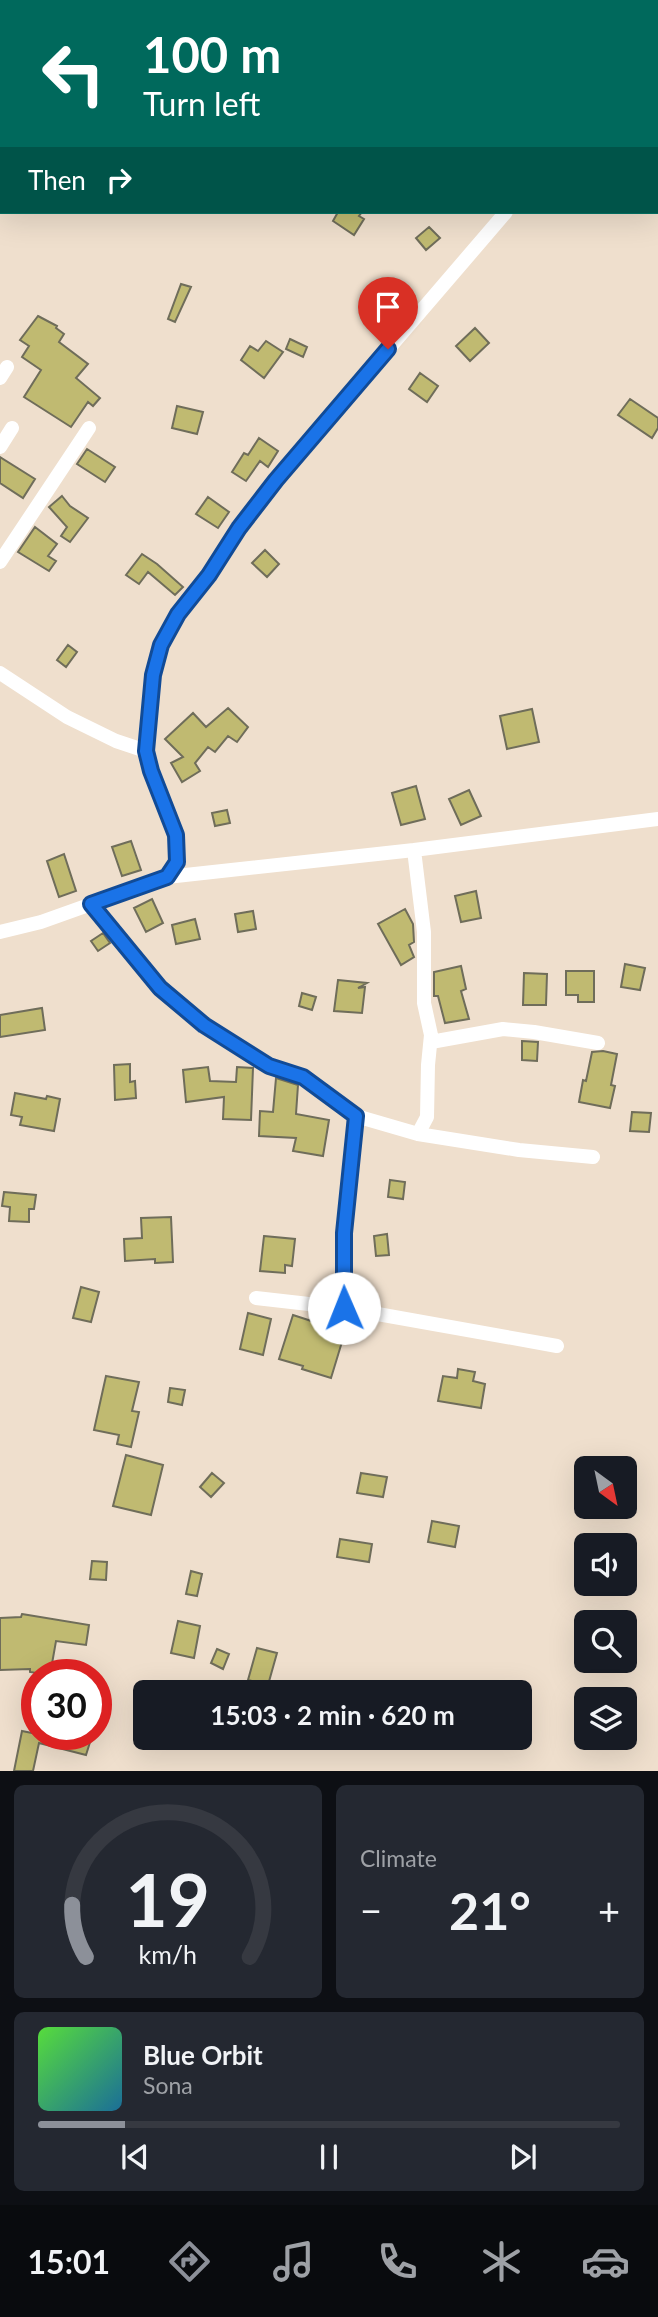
<!DOCTYPE html>
<html lang="en">
<head>
<meta charset="utf-8">
<style>
	:root { --surface:#171b24; --page:#242831; --text:#f1f3f6; --muted:#9ea1a6; --line:#363941; --accent:#8c9099 }
	body { margin:0; font-family:Lato,sans-serif; background:var(--page); color:var(--text); height:100vh; display:flex; flex-direction:column; font-size:26px; white-space:nowrap }
	* { box-sizing:border-box; margin:0 }
	p { font-size:23px; color:var(--muted) }
	.icon { flex:none; width:38px; height:38px; fill:none; stroke:currentColor; stroke-width:2; stroke-linecap:round; stroke-linejoin:round }
	.map { position:relative; height:1771px; overflow:hidden }
	.side { display:flex; flex-direction:column; gap:14px; padding:14px; background:#0d0f14; flex:1 }
	.side>* { flex:none }
	.top-card { position:absolute; left:0px; top:0px; width:658px; height:214px; box-shadow:0 7px 28px #0002; background:#00695c; color:#fff; overflow:hidden }
	.needle { width:46px; rotate:147deg }
	.buttons { position:absolute; left:574px; top:1456px; display:grid; gap:14px }
	.buttons a { display:grid; place-items:center; width:63px; height:63px; border-radius:10px; background:var(--surface); box-shadow:0 7px 28px #0002; font-size:35px }
	.speed { position:absolute; left:21px; top:1659px; display:flex; gap:14px; font-size:35px; font-weight:700; text-align:center }
	.speed>* { display:grid; place-content:center; width:91px; height:91px; border-radius:50%; background:var(--surface); box-shadow:0 7px 28px #0002; line-height:1 }
	.speed .limit { border:10px solid #d22; background:#fff; color:#111 }
	.pin { position:absolute; display:grid; place-items:center; width:60px; height:60px; color:#fff; margin:-72px -30px; border-radius:50% 50% 50% 0; rotate:-45deg; box-shadow:0 0 7px #0007 }
	.pin .icon { rotate:45deg }
	.me { position:absolute; width:77px; margin:-38px; rotate:359deg; stroke-linejoin:round; filter:drop-shadow(0 0 5px #0008) }
	.turn { display:flex; align-items:center; gap:24px; height:147px; padding:0 28px; font-size:32px }
	.turn .icon { width:91px; height:91px; stroke-width:2.5 }
	.turn b { display:block; font-size:49px; line-height:60px }
	.then { display:flex; align-items:center; height:66px; padding:0 28px; background:#0003; gap:14px; font-size:26px }
	.big { font-size:52px; font-weight:700; line-height:1.1 }
	.side .tile { flex:1; display:flex; flex-direction:column; justify-content:center; gap:10px; min-width:0; padding:0 24px; border-radius:10px; background:var(--page) }
	.side .dial { align-items:center; gap:0 }
	.dial svg { height:182px; overflow:visible; fill:none; stroke:var(--line); stroke-width:7; stroke-linecap:round; text-anchor:middle }
	.dial text { fill:var(--text); stroke:none }
	.song { display:flex; align-items:center; gap:21px }
	.cover { width:84px; height:84px; border-radius:10px; background:linear-gradient(135deg,hsl(110 70% 55%),hsl(200 70% 35%)) }
	.played { height:7px; border-radius:4px; background:linear-gradient(90deg,var(--accent) 15%,var(--line) 15%) }
	.keys { display:flex; justify-content:space-around; direction:ltr }
	.heat { display:flex; justify-content:space-between; align-items:center; font-size:38px; direction:ltr }
	.side .tiles { flex:1; display:grid; gap:14px; grid-template-columns:1fr 1fr }
	.tile:last-child { grid-column:span 2 }
	.trip { position:absolute; left:133px; top:1680px; width:399px; height:70px; border-radius:10px; background:var(--surface); box-shadow:0 7px 28px #0002; font-weight:700; line-height:70px; text-align:center }
	.dock { display:flex; height:112px; justify-content:space-around; align-items:center; background:#090b0e; color:var(--muted) }
	.dock .icon { width:49px; height:49px }
	.dock .on { color:var(--accent) }
	.dock b { font-size:32px; color:var(--text) }
	.map>svg:first-child { display:block }
</style>
</head>
<body>
<div class="map">
<svg width="658" height="1771" viewBox="0 0 658 1771">
	<rect width="100%" height="100%" fill="#efdfcd"/>
	<path fill="#c0ba71" stroke="#6f6d5a" stroke-width="2" d="M338,212h24l-3,4 5,3 -10,16 -21,-14z
		M429,227l11,11 -14,12 -10,-12z
		M181,284l10,3 -16,35 -7,-3z
		M38,316l19,10 -1,2 8,6 -5,8 29,22 -12,14 24,20 -7,8 -5,-4 -17,25 -47,-30 17,-27 -19,-13 7,-11 -9,-6z
		M475,328l14,15 -19,18 -14,-15z
		M290,339l17,8 -4,10 -17,-8z
		M266,341l17,11 -19,26 -23,-18 9,-14 8,5z
		M420,373l18,13 -11,16 -18,-13z
		M630,399l28,19v10l-6,10 -34,-23z
		M177,406l26,6 -6,22 -25,-6z
		M259,438l19,13 -10,16 -8,-6 -14,20 -14,-9 12,-19 4,2z
		M87,449l28,18 -10,15 -28,-18z
		M0,457l35,22 -12,19 -23,-15z
		M62,496l8,10 18,12 -18,24 -9,-6 6,-9 -18,-20z
		M208,497l21,15 -11,16 -22,-14z
		M35,527l22,17 -9,12 8,5 -7,10 -31,-19z
		M265,550l14,14 -12,13 -15,-14z
		M142,554l15,10 26,23 -8,8 -27,-23 -9,12 -13,-9z
		M68,645l9,7 -11,15 -9,-7z
		M228,708l20,19 -11,15 -9,-6 -13,16 -7,-5 -13,16 5,8 -18,11 -11,-19 12,-6 -18,-18 28,-26 13,14z
		M532,709l7,33 -32,7 -7,-33z
		M416,786l9,33 -24,6 -9,-32z
		M469,790l12,26 -20,9 -12,-26z
		M227,810l3,13 -15,3 -3,-13z
		M131,841l10,29 -19,6 -10,-29z
		M64,854l12,37 -17,6 -12,-36z
		M476,891l5,27 -20,4 -6,-26z
		M152,899l11,24 -17,9 -12,-24z
		M405,909l8,15 1,18 -5,3 5,12 -13,8 -23,-41z
		M253,911l3,18 -18,3 -3,-18z
		M195,919l5,20 -24,5 -4,-19z
		M103,933l7,10 -12,8 -7,-10z
		M625,964l20,4 -5,22 -19,-3z
		M461,966l5,23 -5,2 8,28 -24,4 -7,-27h-4v-24z
		M566,971h28v31h-16v-7h-12z
		M524,973l23,1 -1,31h-23z
		M338,980l29,3 -9,5 7,-1 -3,26 -28,-2z
		M302,993l14,4 -4,13 -13,-4z
		M42,1008l3,22 -45,7v-22z
		M522,1041l16,1 -1,19 -15,-1z
		M603,1051l14,3 -6,31 4,1 -5,22 -31,-6 4,-22 3,1 6,-29z
		M130,1064v18l5,-1 1,17 -21,2 -1,-35z
		M208,1067l2,14 26,1 1,-15 16,1 -2,52 -28,-1 1,-22 -38,5 -3,-32z
		M276,1078l22,7 -2,29 33,6 -6,36 -30,-5 3,-13 -37,-2 1,-25 13,1z
		M15,1093l31,6 1,-3 13,3 -6,32 -34,-6 2,-8 -11,-2z
		M632,1112l19,1 -2,19 -19,-1z
		M390,1180l15,2 -2,17 -15,-2z
		M4,1192l32,3 -2,14h-5v13l-20,-1 1,-14 -8,-1z
		M171,1217l2,45 -18,1v-4l-30,2 -1,-22 18,-1 -1,-20z
		M387,1234l2,21 -13,1 -2,-20z
		M264,1236l31,3 -3,27 -7,-1v8l-25,-2z
		M81,1287l18,5 -8,30 -18,-4z
		M248,1313l23,6 -8,36 -23,-6z
		M293,1315l52,17 -14,46 -29,-9 1,-3 -24,-7z
		M458,1369l17,3 -2,9 12,3 -4,24 -43,-7 5,-25 14,2z
		M106,1376l33,6 -7,29 7,1 -8,35 -14,-3 2,-9 -25,-5z
		M170,1388l15,2 -3,15 -14,-3z
		M126,1455l37,10 -12,50 -38,-9z
		M212,1473l12,10 -13,14 -11,-10z
		M361,1473l26,4 -4,20 -26,-4z
		M432,1521l27,5 -4,21 -27,-5z
		M340,1539l32,5 -3,18 -32,-5z
		M92,1561l15,1 -1,18 -16,-1z
		M191,1571l11,3 -5,22 -11,-2z
		M22,1614l67,11 -3,20 -30,-4 -6,34 -20,-3v-3l-30,1v-52l21,-1z
		M178,1621l22,5 -6,32 -23,-5z
		M257,1648l20,5 -9,32 -20,-5z
		M217,1649l12,5 -6,15 -12,-6z
		M22,1731l15,3h47v3l7,2 -5,16 -47,-12 -6,28h-19z"/>
	<g fill="none" stroke-linecap="round" stroke-linejoin="round">
		<path stroke="#fff" stroke-width="14" d="M656,39l2,-2
			M0,378l7,-11
			M0,447l12,-19
			M0,562l89,-134
			M0,673l67,44 49,24 30,10
			M414,850l10,82v71l7,32 -3,30 -1,52 -9,17
			M167,877l247,-27 244,-31
			M91,904l69,84 44,37 65,41 35,11 52,39 62,18 101,16 74,7
			M0,932l41,-10 126,-45 10,-15 -1,-27 -25,-64 -5,-20 7,-76 8,-30 17,-31 31,-39 30,-46 37,-49 230,-268
			M431,1042l72,-13 31,3 64,11
			M256,1298l88,10 213,38
			M344,1308l1,-94 11,-98"/>
	</g>
	<g fill="none" stroke-linecap="round" stroke-linejoin="round">
		<defs>
			<path id="route" d="M344,1308v-75l12,-117 -53,-39 -34,-11 -65,-41 -44,-37 -69,-84 76,-27 10,-15 -1,-27 -25,-64 -5,-20 7,-76 8,-30 17,-31 31,-39 30,-47 37,-48 112,-131"/>
		</defs>
		<use href="#route" stroke="#114b97" stroke-width="18"/>
		<use href="#route" stroke="#1a73e8" stroke-width="12"/>
	</g>
</svg>
<div class="buttons">
<a><svg class="needle" viewBox="-14 -14 28 28"><path d="M0-13l5 13h-10z" fill="#e53935"/><path d="M0 13l5-13h-10z" fill="#9ea1a6"/></svg></a>
<a><svg class="icon" aria-label="sound" viewBox="0 0 24 24"><path d="M4 9h4l5-4v14l-5-4H4zM17 9q2 3 0 6"/></svg></a>
<a><svg class="icon" aria-label="search" viewBox="0 0 24 24"><circle cx="10" cy="10" r="6"/><path d="M15 15l6 6"/></svg></a>
<a><svg class="icon" aria-label="layers" viewBox="0 0 24 24"><path d="M12 4l9 5-9 5-9-5zM3 14l9 5 9-5"/></svg></a>
</div>
<div class="speed"><div class="limit">30</div></div>
<div class="pin" style="left:388px;top:349px;background:#d93025"><svg class="icon" aria-label="arrive" viewBox="0 0 24 24"><path d="M6 21V4h12l-3 4 3 4H6"/></svg></div>
<svg class="me" style="left:344px;top:1308px" viewBox="-20 -20 40 40"><circle r="19" fill="#fff"/><path d="M0-13L10 11 0 6-10 11z" fill="#1a73e8"/></svg>
<div class="trip">15:03 · 2 min · 620 m</div>
<div class="top-card">
<div class="turn"><svg class="icon" aria-label="left" viewBox="0 0 24 24"><path d="M17 20v-9H6M10 6l-5 5 5 5"/></svg><div><b>100 m</b>Turn left</div></div>
<div class="then">Then<svg class="icon" aria-label="right" viewBox="0 0 24 24"><path d="M7 20v-9h11M14 6l5 5-5 5"/></svg></div>
</div>
</div>
<section class="side">
<div class="tiles">
<div class="tile dial"><svg viewBox="0 0 100 80">
<path d="M14 69A42 42 0 1 1 86 69"/>
<path d="M14 69A42 42 0 0 1 8 46" stroke="#8c9099"/>
<text x="50" y="56" font-size="32" font-weight="700">19</text>
<text x="50" y="72" font-size="11">km/h</text>
</svg></div>
<div class="tile"><p>Climate</p>
<div class="heat"><a>−</a><b class="big">21°</b><a>+</a></div>
</div>
<div class="tile">
<div class="song"><i class="cover"></i><div><b>Blue Orbit</b><p>Sona</p></div></div>
<div class="played"></div>
<div class="keys"><svg class="icon" aria-label="previous" viewBox="0 0 24 24"><path d="M18 5L8 12l10 7zM5 5v14"/></svg><svg class="icon" aria-label="pause" viewBox="0 0 24 24"><path d="M8 5v14M16 5v14"/></svg><svg class="icon" aria-label="next" viewBox="0 0 24 24"><path d="M6 5l10 7-10 7zM19 5v14"/></svg></div>
</div>
</div>
</section>
<nav class="dock">
<b>15:01</b>
<svg class="icon on" aria-label="directions" viewBox="0 0 24 24"><path d="M12 3l9 9-9 9-9-9zM9 14v-3h6M13 9l2 2-2 2"/></svg>
<svg class="icon" aria-label="music" viewBox="0 0 24 24"><path d="M9 18V5l10-2v13"/><circle cx="6" cy="18" r="3"/><circle cx="16" cy="16" r="3"/></svg>
<svg class="icon" aria-label="phone" viewBox="0 0 24 24"><path d="M5 4h4l2 5-3 2q2 4 5 5l2-3 5 2v4C11 20 4 13 5 4z"/></svg>
<svg class="icon" aria-label="climate" viewBox="0 0 24 24"><path d="M12 3v18M4 7l16 10M4 17L20 7"/></svg>
<svg class="icon" aria-label="car" viewBox="0 0 24 24"><path d="M5 17H2v-5l4-1 3-4h7l3 4 3 1v5h-3M9 17h6M6 11h13"/><circle cx="7" cy="17" r="2"/><circle cx="17" cy="17" r="2"/></svg>
</nav>
</body>
</html>
